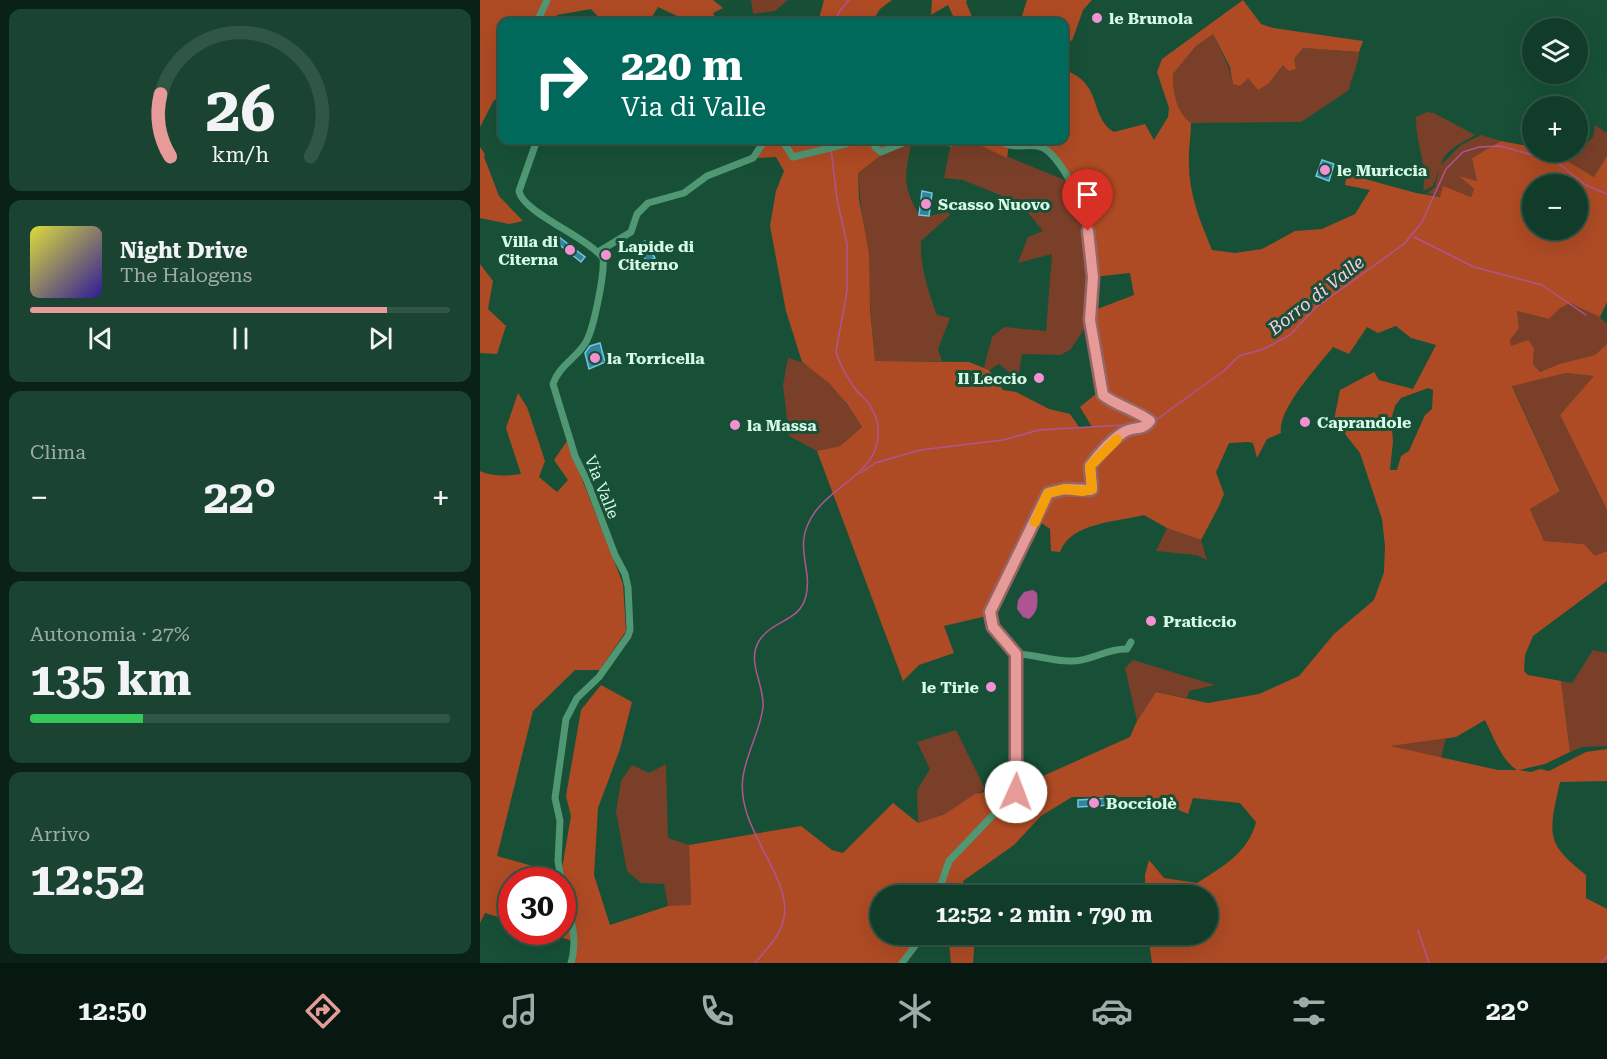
<!DOCTYPE html>
<html lang="it">
<head>
<meta charset="utf-8">
<style>
	:root { --surface:#113c29; --page:#1a4331; --text:#f1f3f6; --muted:#9cada8; --line:#305646; --accent:#e69b98 }
	body { margin:0; font-family:"Roboto Serif",serif; background:var(--page); color:var(--text); height:100vh; display:flex; flex-direction:column; font-size:22px; white-space:nowrap }
	* { box-sizing:border-box; margin:0 }
	p { font-size:20px; color:var(--muted) }
	.icon { flex:none; width:33px; height:33px; fill:none; stroke:currentColor; stroke-width:2; stroke-linecap:round; stroke-linejoin:round }
	.map { position:relative; flex:1; overflow:hidden }
	.side { display:flex; flex-direction:column; gap:9px; padding:9px; background:#092117; width:480px }
	.side>* { flex:none }
	.hud { position:absolute; left:18px; top:18px; width:570px; height:126px; border-radius:12px; box-shadow:0 6px 24px #0002,0 0 0 2px var(--line); background:#00695c; color:#fff; overflow:hidden }
	.buttons { position:absolute; left:1042px; top:18px; display:grid; gap:12px }
	.buttons a { display:grid; place-items:center; width:66px; height:66px; border-radius:50%; background:var(--surface); box-shadow:0 6px 24px #0002,0 0 0 2px var(--line); font-size:30px }
	.speed { position:absolute; left:18px; top:867px; display:flex; gap:12px; font-size:30px; font-weight:700; text-align:center }
	.speed>* { display:grid; place-content:center; width:78px; height:78px; border-radius:50%; background:var(--surface); box-shadow:0 6px 24px #0002,0 0 0 2px var(--line); line-height:1 }
	.speed .limit { border:9px solid #d22; background:#fff; color:#111 }
	.pin { position:absolute; display:grid; place-items:center; width:51px; height:51px; color:#fff; margin:-62px -26px; border-radius:50% 50% 50% 0; rotate:-45deg; box-shadow:0 0 6px #0007 }
	.pin .icon { rotate:45deg }
	.me { position:absolute; width:66px; margin:-33px; rotate:2deg; stroke-linejoin:round; filter:drop-shadow(0 0 4px #0008) }
	.turn { display:flex; align-items:center; gap:21px; height:126px; padding:0 24px; font-size:27px }
	.turn .icon { width:78px; height:78px; stroke-width:2.5 }
	.turn b { display:block; font-size:42px; line-height:51px }
	.big { font-size:45px; font-weight:700; line-height:1.1 }
	.side .tile { flex:1; display:flex; flex-direction:column; justify-content:center; gap:9px; min-width:0; padding:0 21px; border-radius:12px; background:var(--page) }
	.side .dial { align-items:center; gap:0 }
	.dial svg { height:156px; overflow:visible; fill:none; stroke:var(--line); stroke-width:7; stroke-linecap:round; text-anchor:middle }
	.dial text { fill:var(--text); stroke:none }
	.song { display:flex; align-items:center; gap:18px }
	.cover { width:72px; height:72px; border-radius:9px; background:linear-gradient(135deg,hsl(60 70% 55%),hsl(250 70% 35%)) }
	.played { height:6px; border-radius:3px; background:linear-gradient(90deg,var(--accent) 85%,var(--line) 85%) }
	.keys { display:flex; justify-content:space-around; direction:ltr }
	.heat { display:flex; justify-content:space-between; align-items:center; font-size:33px; direction:ltr }
	.charge { height:9px; border-radius:4px; background:linear-gradient(90deg,#34c759 27%,var(--line) 0) }
	.trip { position:absolute; left:390px; top:885px; width:348px; height:60px; border-radius:30px; background:var(--surface); box-shadow:0 6px 24px #0002,0 0 0 2px var(--line); font-weight:700; line-height:60px; text-align:center }
	.tabs { display:flex; height:96px; justify-content:space-around; align-items:center; background:#071810; color:var(--muted) }
	.tabs .icon { width:42px; height:42px }
	.tabs .selected { color:var(--accent) }
	.tabs b { font-size:27px; color:var(--text) }
	main { display:flex; flex:1; min-height:0 }
	.map>svg:first-child { display:block }
</style>
</head>
<body>
<main>
<section class="side">
<div class="tile dial"><svg viewBox="0 0 100 80">
<path d="M14 69A42 42 0 1 1 86 69"/>
<path d="M14 69A42 42 0 0 1 9 37" stroke="#e69b98"/>
<text x="50" y="56" font-size="32" font-weight="700">26</text>
<text x="50" y="72" font-size="11">km/h</text>
</svg></div>
<div class="tile">
<div class="song"><i class="cover"></i><div><b>Night Drive</b><p>The Halogens</p></div></div>
<div class="played"></div>
<div class="keys"><svg class="icon" aria-label="previous" viewBox="0 0 24 24"><path d="M18 5L8 12l10 7zM5 5v14"/></svg><svg class="icon" aria-label="pause" viewBox="0 0 24 24"><path d="M8 5v14M16 5v14"/></svg><svg class="icon" aria-label="next" viewBox="0 0 24 24"><path d="M6 5l10 7-10 7zM19 5v14"/></svg></div>
</div>
<div class="tile"><p>Clima</p>
<div class="heat"><a>−</a><b class="big">22°</b><a>+</a></div>
</div>
<div class="tile"><p>Autonomia · 27%</p><b class="big">135 km</b><div class="charge"></div></div>
<div class="tile"><p>Arrivo</p><b class="big">12:52</b></div>
</section>
<div class="map">
<svg width="1127" height="963" viewBox="0 0 1127 963">
	<rect width="100%" height="100%" fill="#175037"/>
	<path fill="#793f29" d="M271,0h37l-13,11 -22,3z
		M733,33c7,18 17,32 20,51l15,-6 21,5 14,-18 11,-6 9,-11 56,4c0,10 -8,27 -10,38l-48,32 -110,1c-15,-11 -18,-31 -18,-49l23,-28z
		M947,112l7,1 41,22c-13,8 -31,15 -34,30l20,-20 20,-10 20,6 -29,17 6,23 -18,-4 14,12 -3,8 -28,-10 -2,10 -14,-4 8,-6 4,-17 -6,16 -10,5c5,-26 -8,-49 -7,-74z
		M1115,125l12,8v23l-13,21 -33,-20 -4,-5h21l15,-15z
		M432,141c-7,34 -11,42 7,74l10,1 19,-4 2,3 -29,26c-1,26 7,50 16,74l13,3 -12,31 4,12h-67l-17,-188 26,-20z
		M471,143h24l94,39 12,29 11,40 -2,69 -19,29 -10,6 -39,-1 -4,26 -19,-16 -10,6 -5,-3 8,-30 12,-10 42,4 6,-77 -34,9 10,-26 15,-6 -23,-28 -57,-23 -19,-2z
		M1090,303l27,11 10,10v20l-12,11 -36,9 -19,8 -7,-8 1,-16 -23,-2 -1,-6 9,-12 -2,-17 32,8 10,-10z
		M308,358c34,8 56,41 74,69l-22,19 -23,5 -28,-15 -6,-51z
		M1086,373l29,3 -35,39 47,95v41l-12,6 -11,-13 -40,-3 -14,-32 30,-19 -48,-105z
		M687,528l34,12 6,20 -11,-5 -40,-4z
		M1113,650l14,3v93l-25,1 -12,5 -9,-71 11,2z
		M653,660l82,25 -26,6 -2,7 -31,-6 -19,29 -12,-53z
		M476,730l29,59 -40,25 -27,9 -1,-33 13,-21 -13,-27z
		M966,738l-5,20 -54,-12z
		M186,764l2,74 21,7 2,61h-23l-4,-22 -23,-1 -14,-12 -11,-59 5,-31 11,-16 17,8z"/>
	<path fill="#ae4b24" fill-rule="evenodd" d="M0,0h233l10,8 -10,5 4,9h-27l-32,-15 -9,15h-46l-12,-13 -34,6 -4,7h-11l1,-5 -4,5h-37v75l-8,3 -14,27z
		M344,0h68l-12,9 -8,13h-54z
		M452,0h35l-1,2 8,20h-18l-8,-17 -17,10z
		M547,0h65l-9,10 -11,31 -8,-3v-16h-44z
		M763,0l18,24 12,4 90,13 -4,11 -56,-4 -9,11 2,10 -7,2 -6,-6 -14,18 -11,7 -10,-12 -8,8 -7,-2 -3,-17 -17,-33 -17,12 -23,28c0,18 3,38 18,49 0,14 -3,28 -2,42 0,30 12,58 23,85l23,3 27,-4 33,-18 27,-2 33,-15 15,-24 -25,-5 2,-11 69,19 24,4 3,-11 28,11 3,-8 -15,-13 18,5 -5,-23 29,-17 32,6v5h24l4,5 33,20 13,-21v146l-7,15 -30,-14 -11,6 -10,10 -32,-8 2,17 -9,12 1,6 17,-6 6,8 -1,16 7,8 19,-8 36,-9 12,-11v166l-47,-95 34,-39 -28,-3 -54,13 48,105 -30,18 14,32 40,3 11,12 12,-5v30l-74,55 -8,19 -1,16 4,4 33,6 9,71 -25,12 -26,6 12,2 9,-3 9,2 37,-19 21,-3v32l-47,1c-3,16 -11,40 -6,57 4,14 21,27 32,36v23l21,11v54h-455l-4,-28 60,-1v-38l-63,-1v-20l4,-15 15,18 33,5c24,-15 52,-31 59,-61l-16,-19 -47,-5 -5,16 -38,-17h-78l-31,19 -27,29 -51,36 4,14 -87,1v38l44,1 -22,28h-331l5,-21 -32,-10h18v-52h-50l-1,41 -26,-8 -5,10v-452c13,6 28,5 41,3l-15,-46 12,-35 9,14 18,54 -6,16 18,15 11,-12 -14,-20 13,-19 56,143 3,47 -26,39h-25l-42,41 -36,145 64,18 10,-58 -5,-20 15,-86 20,-25 31,17 -12,47 -22,59 -4,67 16,50 58,-19 23,-1 -2,-60 112,-19 31,24 11,3 50,-50 25,20 27,-9 30,-20 50,-10 105,-47 7,-16 19,-29 52,11 51,-9 40,-18 35,-42 40,-34 10,-28 1,-26 -3,-27 -22,-66 -26,-33 6,-30 34,-18 5,8 34,9 23,-44 -25,-7 -15,-12 -18,7 -11,-6 -18,27 -16,-7c-15,19 -56,63 -52,86l-14,6 -10,19 -4,-15 -5,-1 -19,1 -13,29 8,22 -5,12 -18,34 -34,-12 -23,-13c-27,7 -73,7 -84,37l-9,-1 -1,-22 -13,-9 -46,95 -47,11 10,27 -35,12 -16,16 -86,-230 23,-5 22,-19 -15,-23 -18,-21 -27,-21 -16,-51 -16,-85 6,-35 8,-20 -8,-14 -19,1 7,-18h122l-2,13 -26,20 1,26 10,55 1,55 5,52 94,1 20,8 14,20 13,2 33,17 21,5 9,13h13l-12,-20 22,-18 -10,-57v-21l42,-16 -4,-22 -37,4 -5,-46 -25,-62 -19,-22 -35,-2 -2,13 -32,-15h-24l-8,-3h121v-70c39,12 25,47 50,62l31,-8 9,16 14,-23 1,-9 -12,-36 5,-13zM1053,184h45v46h-45zM948,388l5,2 -1,19 -7,6 -16,36 -8,5 -4,14h-7l3,-29 -2,-21 4,-14 6,-8zM1005,720c8,16 17,41 32,50h-19l-108,-24 66,-9z
		M0,147l5,7 -1,3 15,39 24,25 -14,3 -29,-6z
		M0,264l13,17 -5,28 18,17 -9,28 -17,-1z
		M468,935h27l-2,28h-22z"/>
	<path fill="#af5493" d="M553,590l4,3c1,11 1,19 -8,26l-6,-2 -6,-8 1,-9 6,-8z"/>
	<g fill="none" stroke-linecap="round" stroke-linejoin="round">
		<path stroke="#af5493" stroke-width="1.5" d="M355,22l4,-10 10,-12
			M934,237l60,30 68,18 44,30
			M673,422l72,-52 14,-14 25,-7 26,-14 25,-27 89,-64 18,-22 24,-53 17,-17 16,-5 21,-1 47,13 11,4 28,22 21,9
			M381,473l14,-10 45,-13 83,-10 36,-10 101,-6
			M938,930l11,33
			M275,963c10,-12 24,-26 28,-41 13,-43 -48,-92 -40,-145 3,-23 18,-49 20,-70 2,-22 -17,-45 -4,-66 14,-22 41,-19 47,-45 7,-30 -15,-51 9,-84 20,-29 66,-40 63,-83 0,-10 -7,-25 -15,-32 -4,-5 -3,-1 -6,-6 -8,-10 -18,-27 -21,-40l11,-60v-47l-10,-45 -6,-50
			M1121,963l6,-7"/>
	</g>
	<path fill="#33839a" stroke="#70c5e0" stroke-width="1.5" d="M842,160l12,4 -5,17 -13,-5z
		M442,191l10,2 -3,23 -10,-1z
		M79,237l26,20 -4,5 -25,-20z
		M165,241l10,17 -8,4 -10,-17z
		M120,343l5,19 -16,7 -4,-16 5,-7z
		M630,798l1,7 -33,2v-7z"/>
	<g fill="none" stroke-linecap="round" stroke-linejoin="round">
		<path stroke="#509774" stroke-width="7" d="M57,22l10,-22
			M57,140l-18,51c3,21 68,46 84,67 2,15 -9,68 -16,82 -8,17 -28,25 -34,44l22,72 12,25 28,74 10,19 3,13 2,43 -2,6 -29,41 -22,21 -11,21 -11,79 5,23 -2,40 3,19
			M302,140l11,17 53,-13 7,-4
			M393,140l2,7 6,5 29,-12
			M441,140l30,3 11,-3
			M118,252l33,-20 6,-18 11,-11 36,-10 23,-17 46,-18 12,-18
			M536,654c19,0 37,8 56,7 20,0 35,-13 55,-12l4,-7
			M82,888c7,26 17,49 9,75
			M457,896l12,-35 67,-70v-137l-23,-27 -3,-16 58,-118 17,-4 25,1 2,-1 -2,-23c10,-12 21,-26 34,-34 10,-6 19,-2 26,-11l-47,-26c-5,-20 -13,-57 -13,-77 0,-14 2,-28 3,-41 0,-39 -15,-96 -43,-124 -16,-16 -34,1 -50,-13
			M422,963l22,-29"/>
	</g>
	<g fill="none" stroke-linecap="round" stroke-linejoin="round">
		<defs>
			<path id="route" d="M536,792v-138l-23,-27 -3,-15 58,-119 17,-4 25,1 2,-1 -2,-23c9,-12 21,-26 34,-34 10,-6 19,-1 26,-11 -14,-11 -33,-15 -47,-26l-13,-75 3,-43 -5,-46"/>
		</defs>
		<use href="#route" stroke="#966563" stroke-width="15"/>
		<use href="#route" stroke="#e69b98" stroke-width="10"/>
		<path stroke="#f59e0b" stroke-width="10" d="M555,522l13,-29 17,-4 17,2 10,-2 -2,-23 27,-27"/>
	</g>
	<g fill="#f491d3" stroke="#175037" stroke-width="2">
		<circle cx="617" cy="18" r="6"/>
		<circle cx="845" cy="170" r="6"/>
		<circle cx="446" cy="204" r="6"/>
		<circle cx="90" cy="250" r="6"/>
		<circle cx="126" cy="255" r="6"/>
		<circle cx="115" cy="358" r="6"/>
		<circle cx="559" cy="378" r="6"/>
		<circle cx="825" cy="422" r="6"/>
		<circle cx="255" cy="425" r="6"/>
		<circle cx="671" cy="621" r="6"/>
		<circle cx="511" cy="687" r="6"/>
		<circle cx="614" cy="803" r="6"/>
	</g>
	<g text-anchor="middle" dominant-baseline="central" stroke-width="6" stroke-linejoin="round" paint-order="stroke">
		<g font-size="16" font-weight="bold" fill="#d6fae6" stroke="#175037" text-anchor="start">
			<text x="629" y="18">le Brunola</text>
			<text x="857" y="170">le Muriccia</text>
			<text x="458" y="204">Scasso Nuovo</text>
			<text x="78" y="241" text-anchor="end">Villa di<tspan x="78" dy="18">Citerna</tspan></text>
			<text x="138" y="246">Lapide di<tspan x="138" dy="18">Citerno</tspan></text>
			<text x="127" y="358">la Torricella</text>
			<text x="547" y="378" text-anchor="end">Il Leccio</text>
			<text x="837" y="422">Caprandole</text>
			<text x="267" y="425">la Massa</text>
			<text x="683" y="621">Praticcio</text>
			<text x="499" y="687" text-anchor="end">le Tirle</text>
			<text x="626" y="803">Bocciolè</text>
		</g>
		<g font-size="16" fill="#d6fae6" stroke="#175037">
			<text transform="translate(122 487) rotate(68)">Via Valle</text>
		</g>
		<g font-size="18" font-style="italic" fill="#fdcceb" stroke="#175037">
			<text transform="translate(836 295) rotate(-38)">Borro di Valle</text>
		</g>
	</g>
</svg>
<div class="buttons">
<a><svg class="icon" aria-label="layers" viewBox="0 0 24 24"><path d="M12 4l9 5-9 5-9-5zM3 14l9 5 9-5"/></svg></a>
<a>+</a>
<a>−</a>
</div>
<div class="speed"><div class="limit">30</div></div>
<div class="pin" style="left:608px;top:231px;background:#d93025"><svg class="icon" aria-label="arrive" viewBox="0 0 24 24"><path d="M6 21V4h12l-3 4 3 4H6"/></svg></div>
<svg class="me" style="left:536px;top:792px" viewBox="-20 -20 40 40"><circle r="19" fill="#fff"/><path d="M0-13L10 11 0 6-10 11z" fill="#e69b98"/></svg>
<div class="trip">12:52 · 2 min · 790 m</div>
<div class="hud">
<div class="turn"><svg class="icon" aria-label="right" viewBox="0 0 24 24"><path d="M7 20v-9h11M14 6l5 5-5 5"/></svg><div><b>220 m</b>Via di Valle</div></div>
</div>
</div>
</main>
<nav class="tabs">
<b>12:50</b>
<svg class="icon selected" aria-label="directions" viewBox="0 0 24 24"><path d="M12 3l9 9-9 9-9-9zM9 14v-3h6M13 9l2 2-2 2"/></svg>
<svg class="icon" aria-label="music" viewBox="0 0 24 24"><path d="M9 18V5l10-2v13"/><circle cx="6" cy="18" r="3"/><circle cx="16" cy="16" r="3"/></svg>
<svg class="icon" aria-label="phone" viewBox="0 0 24 24"><path d="M5 4h4l2 5-3 2q2 4 5 5l2-3 5 2v4C11 20 4 13 5 4z"/></svg>
<svg class="icon" aria-label="climate" viewBox="0 0 24 24"><path d="M12 3v18M4 7l16 10M4 17L20 7"/></svg>
<svg class="icon" aria-label="car" viewBox="0 0 24 24"><path d="M5 17H2v-5l4-1 3-4h7l3 4 3 1v5h-3M9 17h6M6 11h13"/><circle cx="7" cy="17" r="2"/><circle cx="17" cy="17" r="2"/></svg>
<svg class="icon" aria-label="filters" viewBox="0 0 24 24"><path d="M4 7h16M4 17h16"/><circle cx="9" cy="7" r="2"/><circle cx="15" cy="17" r="2"/></svg>
<b>22°</b>
</nav>
</body>
</html>
